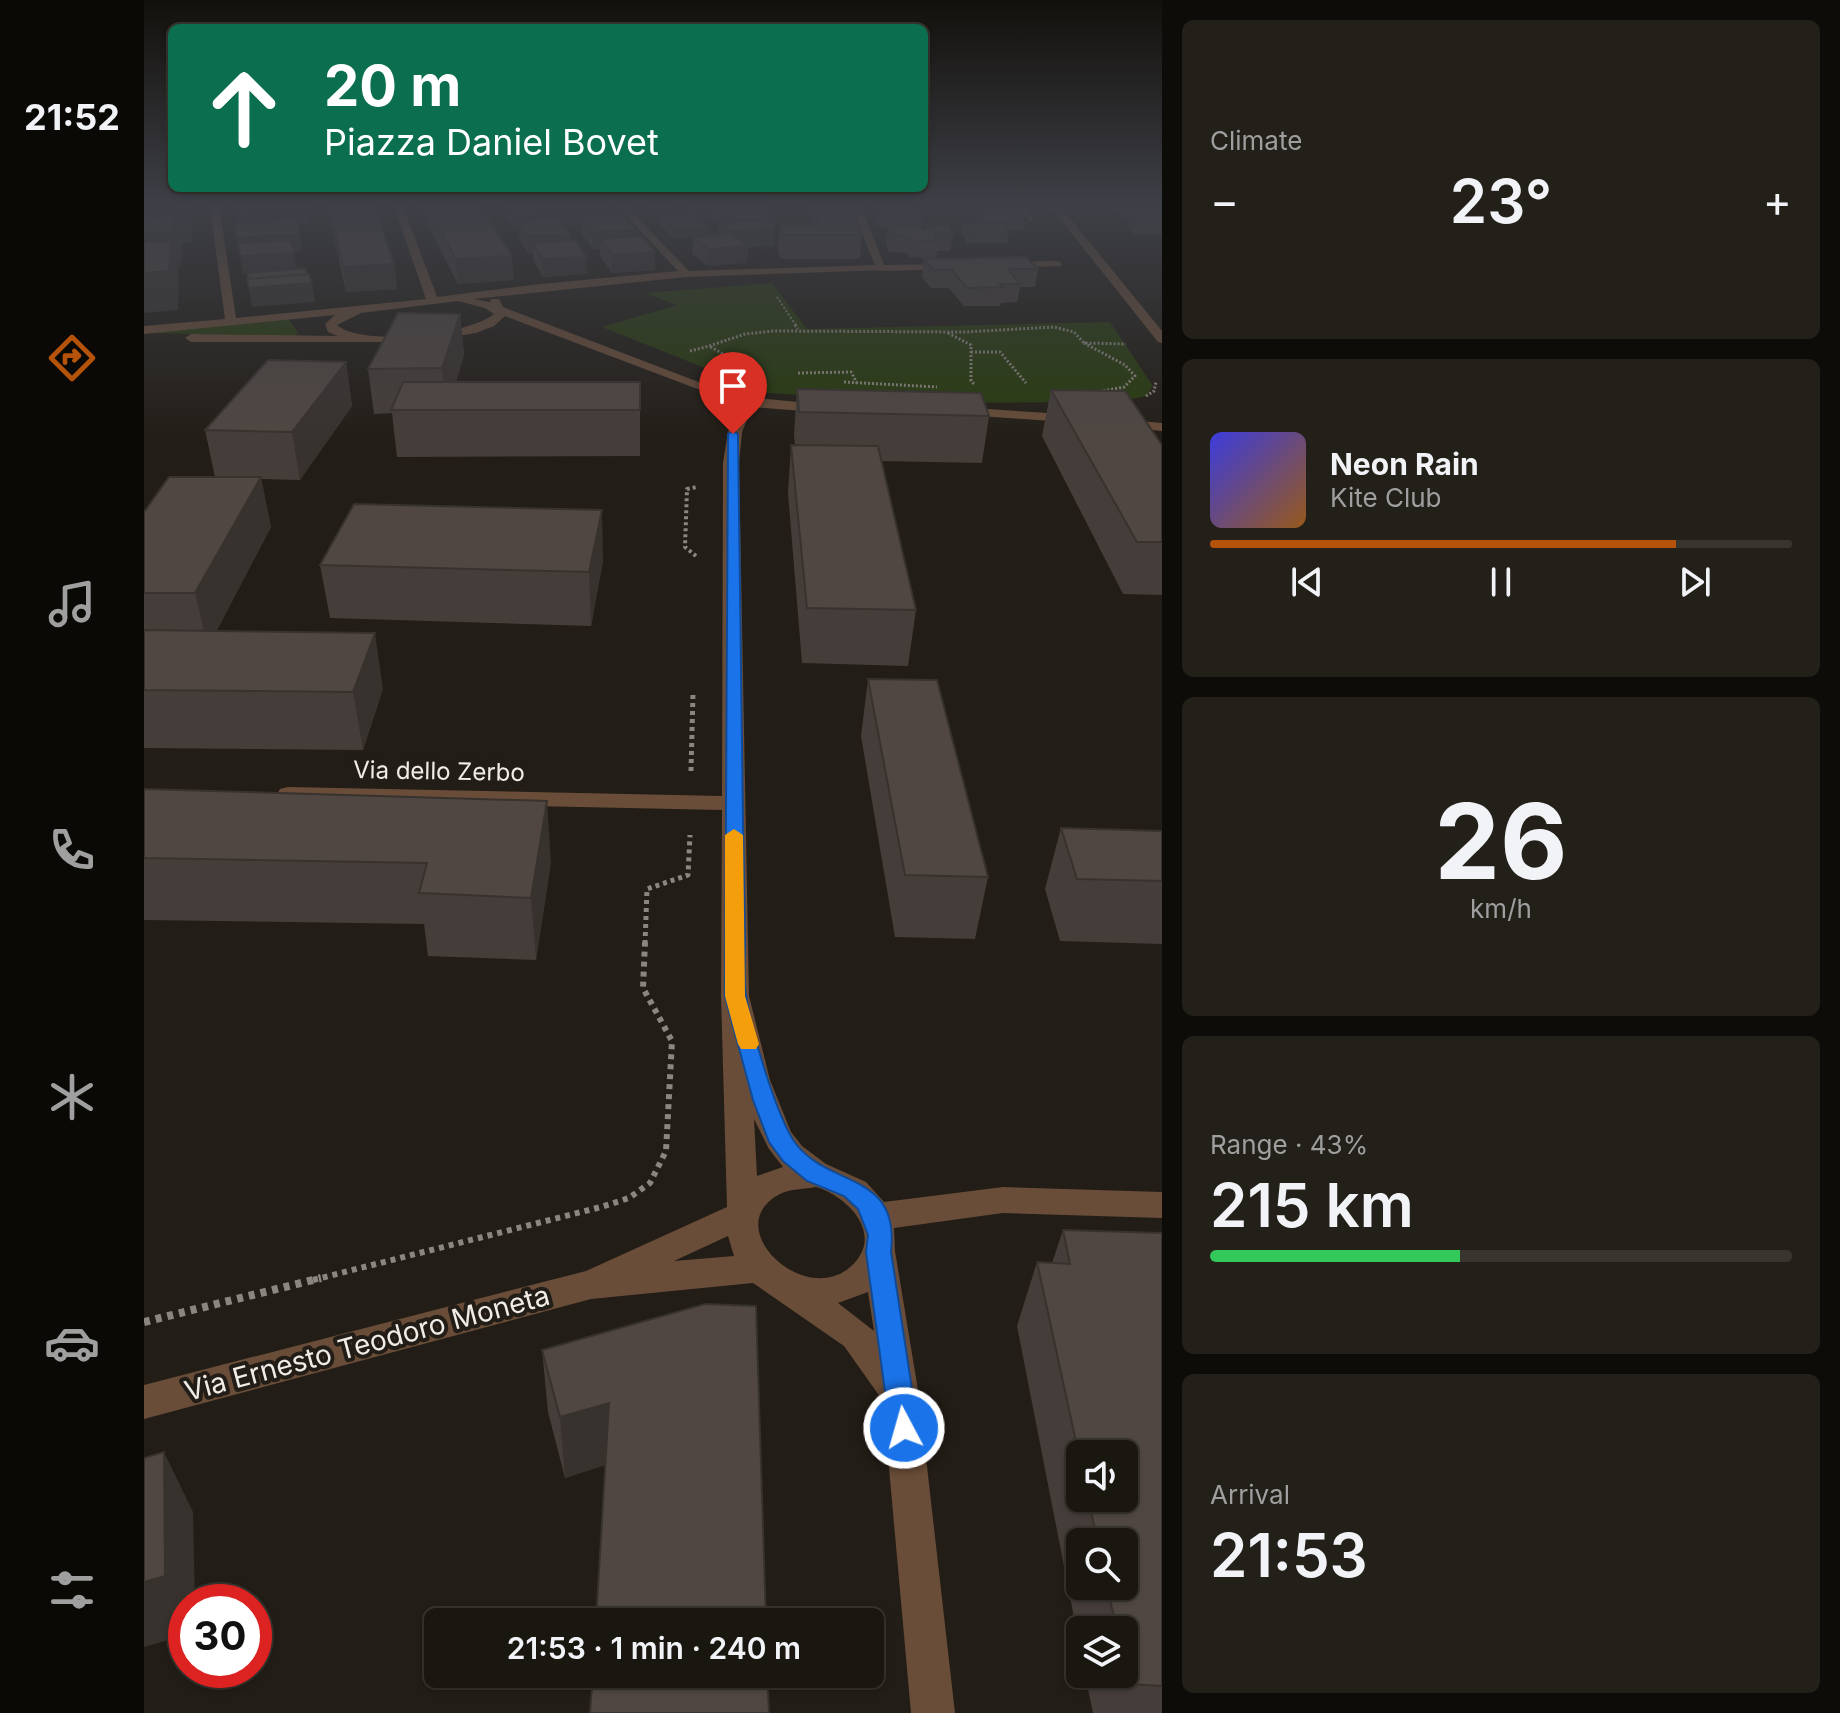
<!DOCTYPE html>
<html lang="en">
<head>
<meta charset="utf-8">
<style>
	:root { --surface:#1a1610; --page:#231f19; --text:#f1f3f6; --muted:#9f9f9f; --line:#383530; --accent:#b45309 }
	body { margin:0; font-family:Inter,sans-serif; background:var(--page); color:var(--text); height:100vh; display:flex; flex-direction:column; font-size:30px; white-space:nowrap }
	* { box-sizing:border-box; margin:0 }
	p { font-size:26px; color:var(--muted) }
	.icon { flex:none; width:44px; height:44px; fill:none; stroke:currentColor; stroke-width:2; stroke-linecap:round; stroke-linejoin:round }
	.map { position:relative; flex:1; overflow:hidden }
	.drawer { display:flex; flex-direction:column; gap:20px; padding:20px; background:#0e0c09; width:678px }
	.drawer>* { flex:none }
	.guide { position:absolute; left:24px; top:24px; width:760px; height:168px; border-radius:12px; box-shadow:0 2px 6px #0004,0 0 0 2px var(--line); background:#0b6e4f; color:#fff; overflow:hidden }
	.fabs { position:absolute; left:922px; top:1440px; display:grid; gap:16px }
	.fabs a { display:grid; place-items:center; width:72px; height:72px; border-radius:12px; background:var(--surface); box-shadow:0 2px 6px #0004,0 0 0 2px var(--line); font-size:40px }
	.speed { position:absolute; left:24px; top:1584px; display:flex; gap:16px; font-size:40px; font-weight:700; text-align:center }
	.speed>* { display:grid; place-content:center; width:104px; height:104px; border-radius:50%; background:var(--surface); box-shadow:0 2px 6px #0004,0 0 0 2px var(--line); line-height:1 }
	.speed .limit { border:12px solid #d22; background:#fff; color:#111 }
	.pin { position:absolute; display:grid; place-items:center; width:68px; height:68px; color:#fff; margin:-82px -34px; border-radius:50% 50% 50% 0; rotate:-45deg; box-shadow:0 0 8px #0007 }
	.pin .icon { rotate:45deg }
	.me { position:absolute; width:88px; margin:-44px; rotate:354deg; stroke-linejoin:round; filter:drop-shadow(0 0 6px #0008) }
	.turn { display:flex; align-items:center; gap:28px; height:168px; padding:0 24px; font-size:36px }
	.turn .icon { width:104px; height:104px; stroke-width:2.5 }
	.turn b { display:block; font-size:56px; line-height:68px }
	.big { font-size:60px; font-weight:600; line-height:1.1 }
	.drawer .card { flex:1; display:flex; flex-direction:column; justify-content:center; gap:12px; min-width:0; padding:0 28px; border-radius:12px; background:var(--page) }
	.drawer .dial { align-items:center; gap:0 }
	.dial b { font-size:104px; line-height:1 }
	.song { display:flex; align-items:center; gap:24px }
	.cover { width:96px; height:96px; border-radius:12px; background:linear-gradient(135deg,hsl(240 70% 55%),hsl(30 70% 35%)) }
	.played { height:8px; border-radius:4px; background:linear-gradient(90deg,var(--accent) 80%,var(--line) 80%) }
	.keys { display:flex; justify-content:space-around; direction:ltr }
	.heat { display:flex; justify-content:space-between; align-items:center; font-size:44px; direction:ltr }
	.charge { height:12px; border-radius:6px; background:linear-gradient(90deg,#34c759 43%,var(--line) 0) }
	.trip { position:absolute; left:280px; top:1608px; width:460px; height:80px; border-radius:12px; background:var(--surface); box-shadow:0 2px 6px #0004,0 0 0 2px var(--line); font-weight:600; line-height:80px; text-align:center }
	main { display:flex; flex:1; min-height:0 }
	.dock { display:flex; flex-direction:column; width:144px; justify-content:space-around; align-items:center; background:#0a0906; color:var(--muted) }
	.dock .icon { width:56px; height:56px }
	.dock .on { color:var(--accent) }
	.dock b { font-size:36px; color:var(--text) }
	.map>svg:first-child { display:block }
</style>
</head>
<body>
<main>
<nav class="dock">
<b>21:52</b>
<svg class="icon on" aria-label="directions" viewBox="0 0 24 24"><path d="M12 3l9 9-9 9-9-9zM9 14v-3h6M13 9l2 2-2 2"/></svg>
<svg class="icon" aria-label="music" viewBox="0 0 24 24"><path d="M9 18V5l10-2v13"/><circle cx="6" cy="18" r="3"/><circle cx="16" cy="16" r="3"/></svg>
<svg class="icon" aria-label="phone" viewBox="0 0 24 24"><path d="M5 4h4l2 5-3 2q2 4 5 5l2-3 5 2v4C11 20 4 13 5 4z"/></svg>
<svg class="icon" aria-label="climate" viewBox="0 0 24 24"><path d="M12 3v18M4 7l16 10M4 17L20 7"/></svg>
<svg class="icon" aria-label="car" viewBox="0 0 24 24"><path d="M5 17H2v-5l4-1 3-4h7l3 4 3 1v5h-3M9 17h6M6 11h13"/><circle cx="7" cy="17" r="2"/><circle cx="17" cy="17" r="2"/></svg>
<svg class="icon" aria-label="filters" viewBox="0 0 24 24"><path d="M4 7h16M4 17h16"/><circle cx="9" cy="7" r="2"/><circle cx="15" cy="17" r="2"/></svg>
</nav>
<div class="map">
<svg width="1018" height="1713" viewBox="0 0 1018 1713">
	<rect width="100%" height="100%" fill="#221d16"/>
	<path fill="#283b0d" d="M628,283l35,46 303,-7 43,64 -7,10 -28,6 -177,1 -173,-10 -166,-66 75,-22 -33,-12z
		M145,319l9,14 -3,3 -149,-3z"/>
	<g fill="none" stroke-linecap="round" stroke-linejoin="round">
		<path stroke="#8b8680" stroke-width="2" stroke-dasharray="2 2" stroke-linecap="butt" d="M633,297l20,30"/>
		<path stroke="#8b8680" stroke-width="3" stroke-dasharray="2 2" stroke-linecap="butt" d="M651,325l3,4
			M804,333l23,12v36l3,3
			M940,343l41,22 10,11 -11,11 -26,5
			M546,351l19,-5
			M827,352h29l26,31
			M589,371l1,-11 -25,-14 36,-12 29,-3 191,1 89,-5 20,5 10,11 42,1
			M654,373l53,-1 6,11
			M700,382l93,5
			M1002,396l8,-5 2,-9"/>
		<path stroke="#8b8680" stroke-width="4" stroke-dasharray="3 3" stroke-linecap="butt" d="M552,556l-11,-9 2,-58 10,-2"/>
		<path stroke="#8b8680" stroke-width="5" stroke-dasharray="4 4" stroke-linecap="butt" d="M547,771l2,-78
			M501,944l2,-55 41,-14 2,-40"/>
		<path stroke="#8b8680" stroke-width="6" stroke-dasharray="5 5" stroke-linecap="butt" d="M169,1280l288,-73 28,-9 21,-15 16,-32 6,-110 -29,-53 2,-46"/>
		<path stroke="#8b8680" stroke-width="8" stroke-dasharray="6 6" stroke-linecap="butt" d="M0,1322l177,-44"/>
		<path fill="#694d38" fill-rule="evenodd" d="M913,261l4,1v4l-60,2 -5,-3 5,-3z
			M812,264l4,1v4l-78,2 -5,-3 5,-3z"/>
		<path fill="#694d38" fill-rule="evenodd" d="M66,206h9l17,112 190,-19 -32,-93h9l34,91 94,-12 147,-14 -61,-65h9l63,65 186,-6 -24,-59h10l25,64 -200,7 -213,22 17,3 1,-3h8l4,8 232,89 93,9 7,4 -7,4 -76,-6 -10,25 -3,31 10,533 21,84 21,52 11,14 24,18 40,18 18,20 119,-15 159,5v26l-159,-5 -109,15 1,23 24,145 36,317h-44l-28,-312 -39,-55 -91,-63 -162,16 -447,120v-34l442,-114 141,-64 -6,-211 1,-186 -434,-9 -8,-2 -3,-5 3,-5 8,-2 434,9 1,-333 5,-31 12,-27 -235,-89 -11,10 -18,7 -57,9h-228l-6,-4 6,-4 147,2 -10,-4 -3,-8 10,-9 -191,19v-8l81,-7zM314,301l27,7 9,6c-25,21 -132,33 -157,11l24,-12zM610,1119l15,30 14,18 -26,9zM672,1187c28,8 65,42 41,73 -45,56 -142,-32 -77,-66 10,-5 25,-5 36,-7zM584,1236l6,20 -60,5zM724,1292l6,39 -36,-28z
			M873,206h8l9,15h-6z
			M812,407l123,8 7,4 -7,4 -128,-9v-6z
			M972,419l46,4v8l-51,-5v-6z"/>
		<path fill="#694d38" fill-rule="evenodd" d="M906,206h10l102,125v12l-4,-1z"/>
	</g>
	<path fill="#453d39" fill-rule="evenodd" d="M183,206h47l20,58 3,25 -51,3z
		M274,206h62l34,74 -56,4z
		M363,206h99l2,10 26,14v7l21,15v18l-43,3 -12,-17v-7h-7l-11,-15v-10l-18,2 5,15 18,33 -44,3 -10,-17v-7h-5l-9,-15v-9h-5l-6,-9z
		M542,206h74l14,11v28l-26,2 -1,16 -39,3 -16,-12 1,-17 -20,1 -12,-12v-9l28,-2 -3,-2zM555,220h13l7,6v8l-12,2z
		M662,206h45l11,29 -2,24h-80l-2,-12 2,-23h32l-4,-12 1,-6z
		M730,206h36v4l12,10 -1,9 6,1 1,-4 25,8 -3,17h-13l-1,7 -27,-1 -2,-4 -18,-1 -3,-8 2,-15 -8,-1 -4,-10v-6z
		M835,206h34l1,1 -1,5 12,10 -2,8h-17l3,4 -2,9h-40l-6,-11 1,-9h17l-2,-3 1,-8h2l-2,-2z
		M966,206h52v28l-27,1 -8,-7 3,-11h-9l-12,-9z
		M780,259l114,10 -3,18h-15l-3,15 -16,1 -1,3h-36l-15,-18h-18l-9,-11z
		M316,314l4,41 -8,27h184v74l-243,1 -5,-44 -18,1 -6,-45z
		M202,362l6,44 -52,74 -39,-1 10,48 -55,104 167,58 -20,61 -219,-2v-236l71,-35 -10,-47z
		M653,389l192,27 -7,47 -101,-2 35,149 -8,56 -106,-3 -14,-170 3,-48h4l-1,-10z
		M907,390l111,55v150l-39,-1 -81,-158z
		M459,561l-12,65 -261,-8 -10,-53z
		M724,679l120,198 -13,62 -80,-2 -34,-201z
		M0,789l407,73 -15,98 -108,-4 -4,-32 -280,-4z
		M917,828l101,3v113l-102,-3 -15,-52z
		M919,1230l99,3v480h-69l-8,-39h39v-44h-44v18l-63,-322 20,-64 15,1zM936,1454l44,44h-44zM936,1542h44v44h-44z
		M398,1350l63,115 -40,13 -17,-66z"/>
	<path fill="#38322e" d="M3,206h46l-2,10 2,12 -2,14 -10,1 2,9 -3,16h-3l2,9 -1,33 -34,3v-103z
		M505,206h37l-37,2z
		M551,206h18l-1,14 -17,1z
		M463,207l1,16 -26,-5v6l-59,4 -5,-7 1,8h-5l-1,-16z
		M164,208l2,16 -70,4 -3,-16z
		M630,217v28l-26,2 -1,16 -39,3v-17l22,-2 1,-27z
		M563,227v9l-34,2v-9z
		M490,230v17l-34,-8v10h-7v-17z
		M156,234l2,17 -63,5 -3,-18z
		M425,234l1,17 -38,-8 1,10h-5l-1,-17z
		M511,252v18l-43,3v-18z
		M150,253l3,17 -54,4 -3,-18z
		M368,256l2,24 -56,4 -2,-25z
		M442,257l1,17 -44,3 -1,-18z
		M250,264l3,25 -51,3 -3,-25z
		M104,281l64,2 3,19 -63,5z
		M316,314l4,41 -18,57 -4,-44z
		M202,362l6,44 -52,74 -8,-48z
		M117,477l10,50 -63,121 -13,-55z
		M458,510l1,51 -12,65 -2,-54z
		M231,633l8,56 -20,61 -10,-58z
		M403,801l4,61 -15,98 -5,-62z
		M465,1403l3,60 -47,15 -5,-61z
		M20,1452l29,60 2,90h-9v33l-42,12v-65z"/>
	<path fill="#504742" stroke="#38322e" stroke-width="2" d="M0,206h40v2l-40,2z
		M93,206h70l1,2 -71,4z
		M185,206h45l20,58 -51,3z
		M283,206h53l32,50 -56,3z
		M364,206h98l1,1 -94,6z
		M571,206h45l14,11 -43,3z
		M670,206h37l11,29h-80l-2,-11h40z
		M734,206h32v1z
		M838,206h31l1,1h-15l2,3h-16z
		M732,210h41l5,10h-42z
		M834,212h40l7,10 -41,-1z
		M987,212h31v6h-23z
		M478,215l12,15 -41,2 -11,-14z
		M550,215l13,12 -34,2 -12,-12z
		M31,216l-3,16 -28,1v-15z
		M153,219l3,15 -64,4 -1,-15z
		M415,219l10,15 -42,2 -9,-15z
		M630,219l1,9 -45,3 -11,-8z
		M818,223h40l7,11h-40z
		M784,226h20l5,8h-18l3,7 -27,-1 -2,-4 -18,-1 -3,-8h22l20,3z
		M587,234l17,12 -40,3 -15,-12z
		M498,236l13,16 -43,3 -12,-16z
		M147,240l3,13 -54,3 -1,-13z
		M431,240l11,17 -44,2 -10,-16z
		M27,241l-2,30 -25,2v-31z
		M882,257l12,12h-30l12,15h-20l3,3 -36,1 -15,-18h-18l-10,-11z
		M161,268l2,6 -59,5 -1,-6z
		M165,274l3,9 -63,5 -2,-9z
		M254,313l62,1 -18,54 -74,1z
		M124,360l78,2 -54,70 -87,-2z
		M259,382h237v28h-249z
		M653,389l184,4 8,23 -190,-4z
		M907,390l74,1 37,54v97h-25z
		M647,445l87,1 38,164 -109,-2z
		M25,477h92l-66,116h-51v-81z
		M210,504l248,6 -13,62 -269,-7z
		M0,630l231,3 -22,59 -209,-2z
		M724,679l69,1 51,197 -83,-2z
		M0,789l403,12 -16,97 -112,-5 8,-30 -283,-5z
		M917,828l101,3v50l-85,-2z
		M919,1230l99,3v453l-33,-2 -5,-21v-33h-7l-10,-44h17v-44h-26l-10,-44h36v-44h-44v6l-43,-198 33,2z
		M561,1304l51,2 10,316h-170l13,-219 -49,14 -18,-67z
		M20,1452l1,124 -21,6v-124z
		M449,1674h174l2,39h-179z"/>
	<linearGradient id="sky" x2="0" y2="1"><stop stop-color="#13100c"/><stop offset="0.46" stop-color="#3e4047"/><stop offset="1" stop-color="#3e4047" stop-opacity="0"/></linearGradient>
	<rect width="1018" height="445" fill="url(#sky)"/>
	<path fill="#1a73e8" stroke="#114b97" stroke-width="2" d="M589,431l5,3c2,129 4,258 5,387 1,40 1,81 2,121 0,17 -2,37 1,54 5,33 31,123 50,148 35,45 104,27 95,108l27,176 -4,10 -10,4 -9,-4 -5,-10 -24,-176 2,-17 -10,-26 -14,-13 -37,-15 -24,-20 -14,-19 -16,-42 -28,-104 3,-562z"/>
	<path fill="#f59e0b" d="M590,829l9,6 2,161 14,48 -3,5h-15l-3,-5 -13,-48v-161z"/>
	<g text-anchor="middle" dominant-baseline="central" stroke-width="8" stroke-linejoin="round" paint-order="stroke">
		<g font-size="24" fill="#f0ece7" stroke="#221d16">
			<text transform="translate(295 771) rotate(1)">Via dello Zerbo</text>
		</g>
		<g font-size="28" fill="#f0ece7" stroke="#221d16">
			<text transform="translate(223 1343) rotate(-15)">Via Ernesto Teodoro Moneta</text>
		</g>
	</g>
</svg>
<div class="fabs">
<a><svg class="icon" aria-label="sound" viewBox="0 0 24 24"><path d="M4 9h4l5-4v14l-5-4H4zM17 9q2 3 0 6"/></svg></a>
<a><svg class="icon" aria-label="search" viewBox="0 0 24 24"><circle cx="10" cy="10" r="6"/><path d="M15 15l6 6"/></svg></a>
<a><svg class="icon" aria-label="layers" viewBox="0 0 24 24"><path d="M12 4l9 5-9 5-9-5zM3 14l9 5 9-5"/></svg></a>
</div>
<div class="speed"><div class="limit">30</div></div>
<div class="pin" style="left:589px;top:434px;background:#d93025"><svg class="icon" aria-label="arrive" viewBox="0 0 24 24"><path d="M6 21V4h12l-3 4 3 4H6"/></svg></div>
<svg class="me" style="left:760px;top:1428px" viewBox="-20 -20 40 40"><circle r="17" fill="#1a73e8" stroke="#fff" stroke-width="3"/><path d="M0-11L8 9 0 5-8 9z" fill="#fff"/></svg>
<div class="trip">21:53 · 1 min · 240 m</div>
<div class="guide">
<div class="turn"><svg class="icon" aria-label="ahead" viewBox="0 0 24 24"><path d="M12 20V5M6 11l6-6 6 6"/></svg><div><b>20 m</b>Piazza Daniel Bovet</div></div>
</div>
</div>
<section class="drawer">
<div class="card"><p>Climate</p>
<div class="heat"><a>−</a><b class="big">23°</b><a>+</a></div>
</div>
<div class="card">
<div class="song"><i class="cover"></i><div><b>Neon Rain</b><p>Kite Club</p></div></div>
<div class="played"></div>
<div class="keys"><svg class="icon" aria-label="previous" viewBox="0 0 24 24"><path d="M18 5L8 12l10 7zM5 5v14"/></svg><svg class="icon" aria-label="pause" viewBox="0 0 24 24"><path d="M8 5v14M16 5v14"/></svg><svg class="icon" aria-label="next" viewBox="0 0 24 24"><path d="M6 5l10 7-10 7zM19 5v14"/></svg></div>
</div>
<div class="card dial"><b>26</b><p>km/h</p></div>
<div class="card"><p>Range · 43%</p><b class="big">215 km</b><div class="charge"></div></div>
<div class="card"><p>Arrival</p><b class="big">21:53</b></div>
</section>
</main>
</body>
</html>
